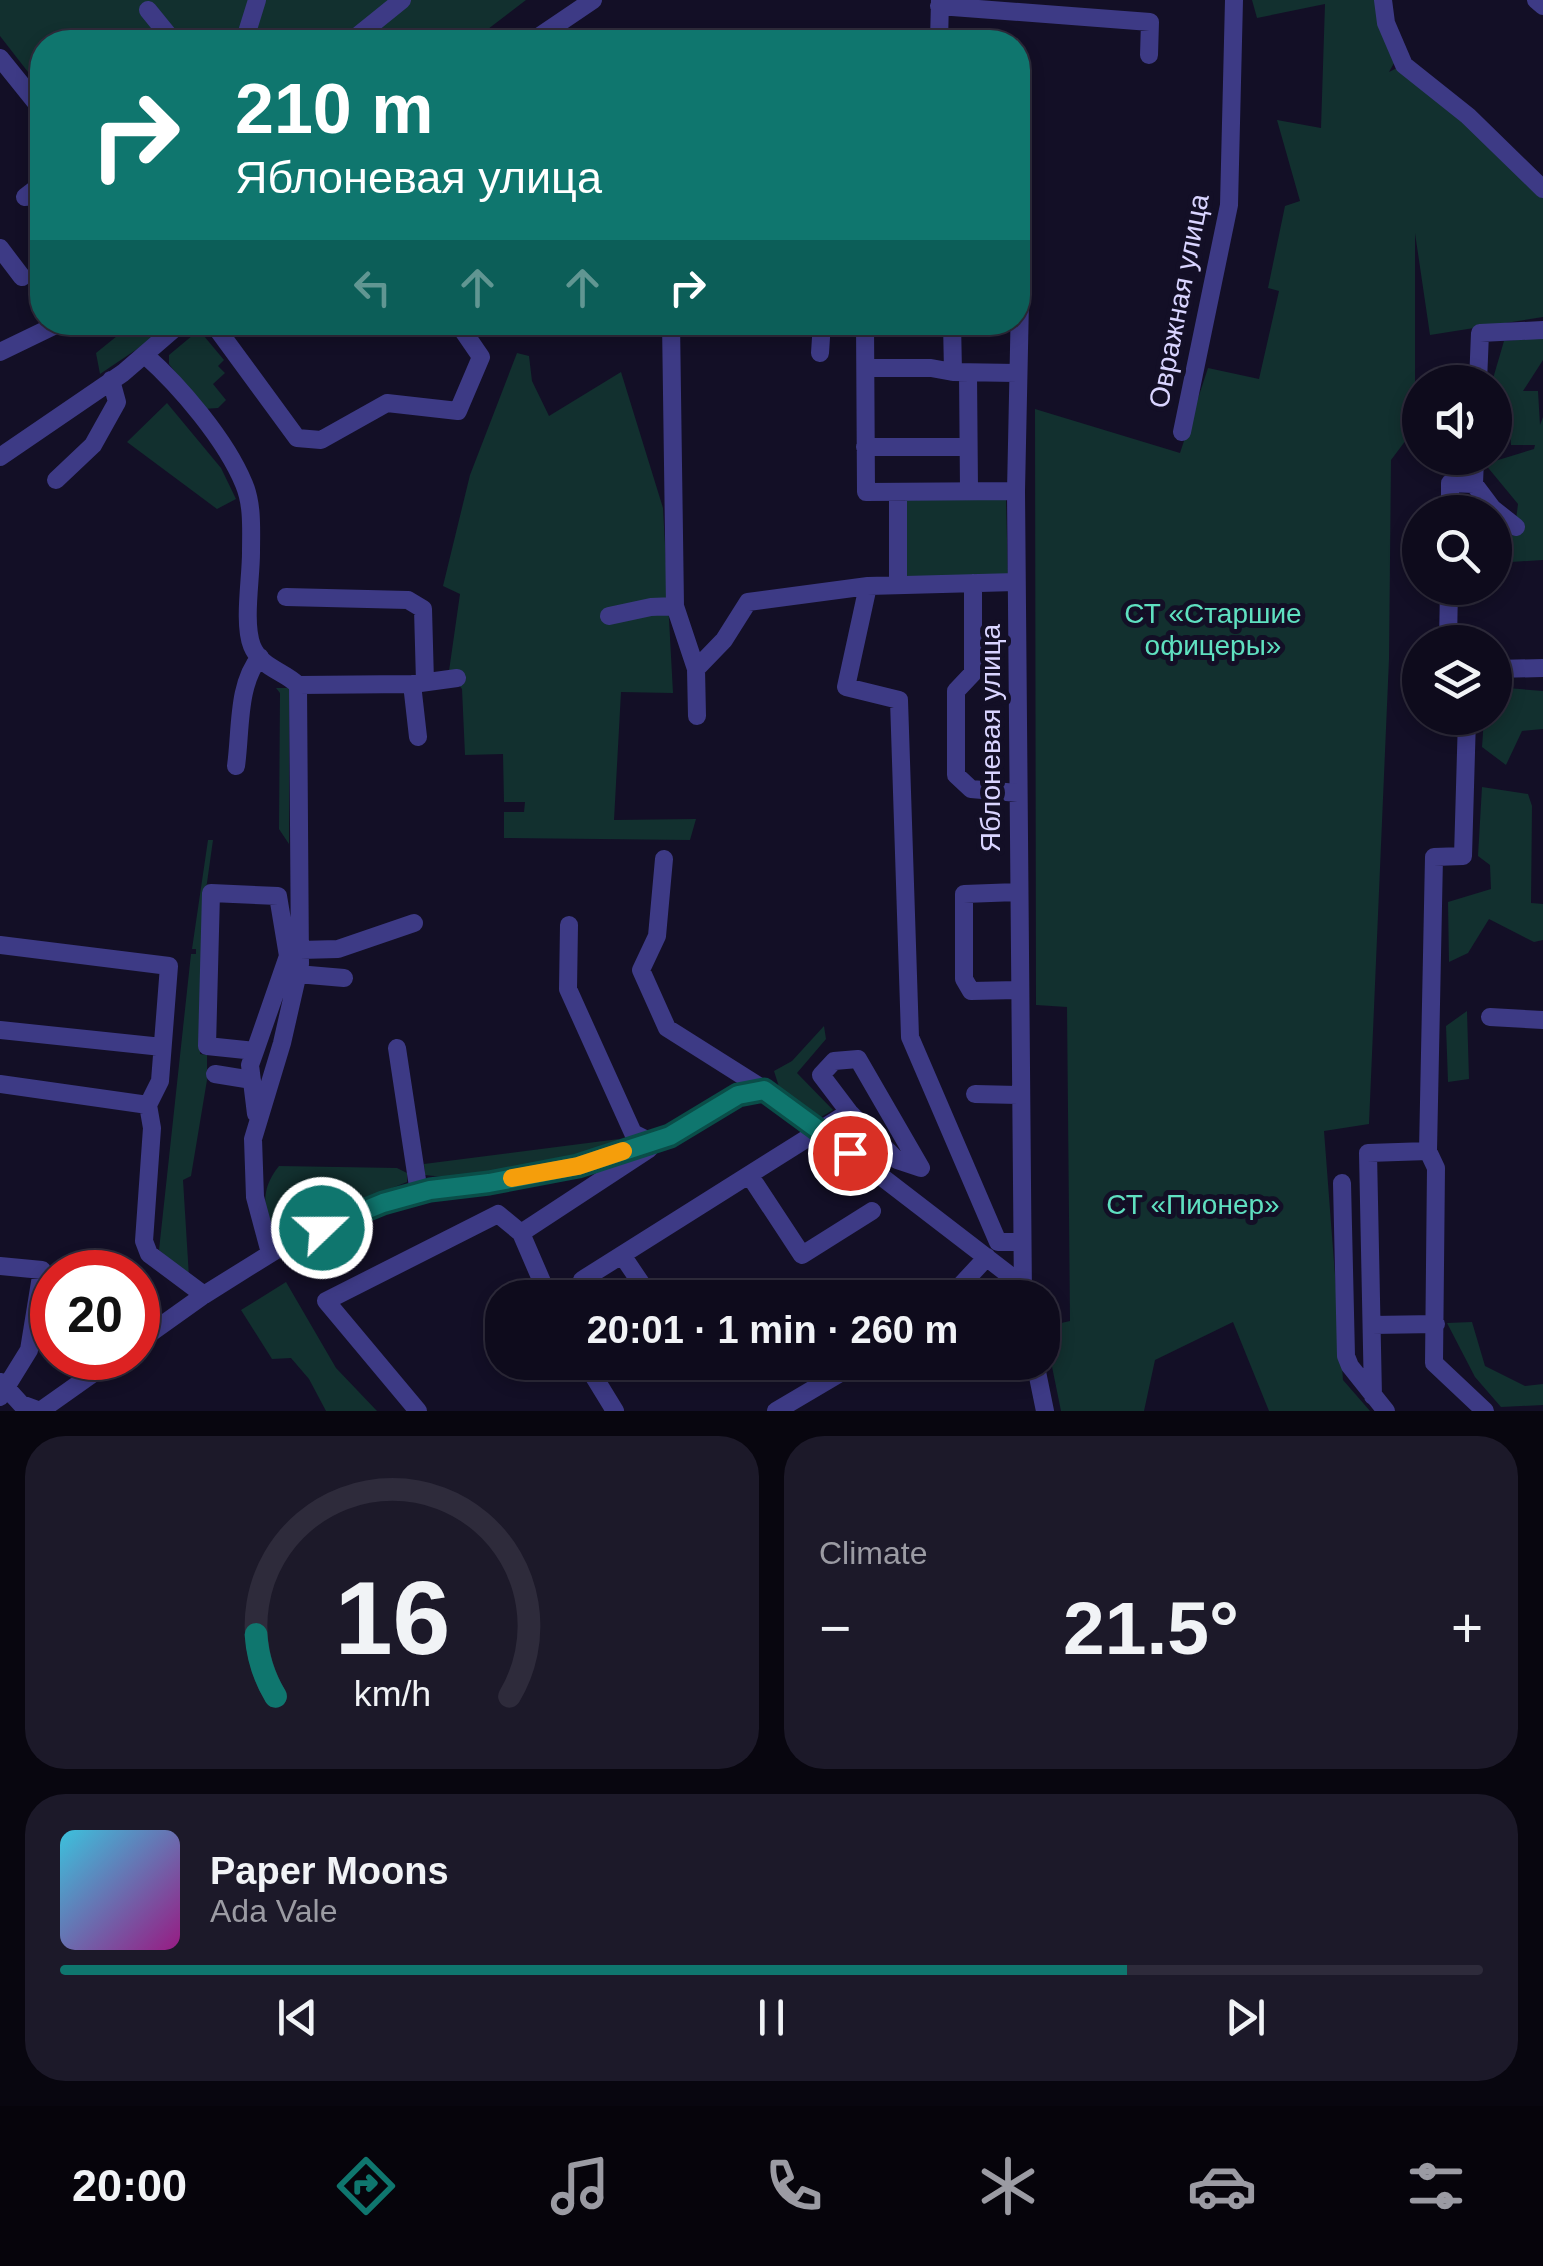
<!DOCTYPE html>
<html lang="en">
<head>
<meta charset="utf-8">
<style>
	:root { --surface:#0e0b1c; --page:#1c1929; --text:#f1f3f6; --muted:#9b9ba3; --line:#2e2b3b; --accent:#0f766e }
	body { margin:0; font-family:Helvetica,sans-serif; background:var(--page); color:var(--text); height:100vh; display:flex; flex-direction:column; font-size:38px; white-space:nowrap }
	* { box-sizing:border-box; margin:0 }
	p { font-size:32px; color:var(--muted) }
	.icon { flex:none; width:55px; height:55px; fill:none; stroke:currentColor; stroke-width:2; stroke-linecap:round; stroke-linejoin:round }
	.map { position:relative; height:1411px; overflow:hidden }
	.side { display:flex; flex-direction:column; gap:25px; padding:25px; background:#08060f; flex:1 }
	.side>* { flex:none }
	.guide { position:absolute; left:30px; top:30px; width:1000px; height:305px; border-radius:40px; box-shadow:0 5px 15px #0003,0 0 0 2px var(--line); background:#0f766e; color:#fff; overflow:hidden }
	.controls { position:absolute; left:1402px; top:365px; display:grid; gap:20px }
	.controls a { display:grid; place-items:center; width:110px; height:110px; border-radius:50%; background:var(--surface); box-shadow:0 5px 15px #0003,0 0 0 2px var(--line); font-size:50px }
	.speed { position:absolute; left:30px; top:1250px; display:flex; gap:20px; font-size:50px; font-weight:700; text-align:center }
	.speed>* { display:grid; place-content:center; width:130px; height:130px; border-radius:50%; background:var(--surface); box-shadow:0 5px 15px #0003,0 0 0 2px var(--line); line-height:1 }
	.speed .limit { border:15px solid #d22; background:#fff; color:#111 }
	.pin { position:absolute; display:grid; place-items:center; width:85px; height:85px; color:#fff; margin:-42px; border:5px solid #fff; border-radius:50%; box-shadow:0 2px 10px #0007 }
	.me { position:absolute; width:110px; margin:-55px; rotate:68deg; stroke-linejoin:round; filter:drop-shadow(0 0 8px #0008) }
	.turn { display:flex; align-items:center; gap:35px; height:210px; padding:0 40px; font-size:45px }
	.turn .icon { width:130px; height:130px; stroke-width:2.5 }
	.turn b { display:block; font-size:70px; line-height:85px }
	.lanes { display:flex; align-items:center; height:95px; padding:0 40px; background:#0003; justify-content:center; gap:50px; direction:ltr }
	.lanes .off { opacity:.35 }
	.big { font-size:75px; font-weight:700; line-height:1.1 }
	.side .card { flex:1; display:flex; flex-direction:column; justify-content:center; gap:15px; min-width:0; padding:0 35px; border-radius:40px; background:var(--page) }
	.side .dial { align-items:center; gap:0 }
	.dial svg { height:260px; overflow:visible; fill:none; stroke:var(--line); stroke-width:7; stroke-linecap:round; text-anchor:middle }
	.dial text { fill:var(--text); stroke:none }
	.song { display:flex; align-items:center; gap:30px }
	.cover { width:120px; height:120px; border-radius:15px; background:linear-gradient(135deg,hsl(190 70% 55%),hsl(310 70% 35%)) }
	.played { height:10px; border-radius:5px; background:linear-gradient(90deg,var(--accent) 75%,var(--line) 75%) }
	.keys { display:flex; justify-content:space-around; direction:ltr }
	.heat { display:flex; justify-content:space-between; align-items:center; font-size:55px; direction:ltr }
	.side .tiles { flex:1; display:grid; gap:25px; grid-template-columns:1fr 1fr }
	.card:last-child { grid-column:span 2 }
	.trip { position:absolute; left:485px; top:1280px; width:575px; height:100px; border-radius:40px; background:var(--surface); box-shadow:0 5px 15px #0003,0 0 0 2px var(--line); font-weight:700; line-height:100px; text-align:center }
	.tabs { display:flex; height:160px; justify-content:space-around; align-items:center; background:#06040b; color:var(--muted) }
	.tabs .icon { width:70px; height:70px }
	.tabs .active { color:var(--accent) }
	.tabs b { font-size:45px; color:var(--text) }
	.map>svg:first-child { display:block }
</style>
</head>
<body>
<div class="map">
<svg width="1543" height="1411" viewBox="0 0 1543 1411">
	<rect width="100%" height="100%" fill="#130f26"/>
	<path fill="#12302f" d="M0,0h526l-55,42h-429v48l-42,-54z
		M1252,0h127l15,63 -5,9 20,-10 134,133v122l-113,18 -15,-102v195l-24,32 -2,199 -20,465 -45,7 19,249 27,31h-101l-36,-89 -78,38 -11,51h-83l-17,-84 26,-6 -3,-314 -31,-2 -1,-596 145,44 28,-85 51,11 20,-88 -11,-3 17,-82 15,-5 -23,-81 44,8 4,-124 -68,14z
		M133,323h30l-11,16 -52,35 -4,-21z
		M199,330l25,30 -6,6 7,7 -12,11 13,16 -8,8 -15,1 -34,-45v-9z
		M1543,338v22l-20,31h15l2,34 3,-8v143l-48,3v-38l19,11 4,-32 -33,-40 49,-15 1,-4h-24l-2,-26 -4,6 -10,-20v-23h-3l12,-41z
		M517,353l12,3 3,25 17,35 72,-44 42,136 10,185 -52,-1 -7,128 82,-1 -6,21 -186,-2v-26h20l1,-10h-21l-1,-48 -38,1 -3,-66 -13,-18 11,-77 -17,-8 27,-111z
		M167,403l54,65 15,31 -19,10 -90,-67z
		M905,497l101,3 2,76 -103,3z
		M1495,687l48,4v38l-21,2 -16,34 -24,-18 2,-29h11z
		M276,688h13v156l-10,-15 1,-136z
		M1482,787l46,7 4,12 -1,97 12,1v36l-9,2 -45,-23 -21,34 -19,9 -1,-60 43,-13 -1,-24 -12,-9z
		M208,840h5l-9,64 -4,150 7,1v25l-16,96 -8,4 6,97 -30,-27 32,-296h5v-5h-4z
		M1467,1011l2,68 -21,3 -2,-56z
		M824,1026l2,13 -29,34 36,37 -12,7 -42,-30 -5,-16 18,-10z
		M619,1139l-10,9c-58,12 -124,35 -184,27l-1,-11z
		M279,1166l118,2 10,5v9l-125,50 -12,-3c-7,-25 -8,-42 9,-63z
		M286,1282l50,86 41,43h-51l-17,-32 -18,-21 -19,1 -31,-49z
		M1472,1322l13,44 40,20 18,-2v21l-42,2 -26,-30 -28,-54z"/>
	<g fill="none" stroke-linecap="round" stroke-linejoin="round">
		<path stroke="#3d3a85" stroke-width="18" d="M1383,0l3,23 18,42 64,51 75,73
			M1536,0l7,6
			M939,6l211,16 -1,33
			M148,10l26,32
			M244,42l13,-42
			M350,42l52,-42
			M531,42l62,-42
			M939,42l1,-42
			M0,58l42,52
			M1018,193l4,13 -6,285 7,807
			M25,197l17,-13
			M0,248l22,29
			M212,322l85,116 24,2 66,-37 71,8 23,-54 -24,-35
			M671,322l4,284 21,63
			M865,322l1,170 150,-1
			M952,322l1,50 64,1
			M0,352l62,-30
			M820,353l2,-31
			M145,355c35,31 81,85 99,129 9,21 7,47 7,69 0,26 -8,70 1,93 9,22 32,25 46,39l2,279 -18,79 -29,96 2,58 15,56
			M866,368h65l22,4
			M968,373l1,117
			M1478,382l2,-49 63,-3
			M1182,432l47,-227 5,-205
			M865,447h103
			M0,457l123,-84 59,-51
			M56,480l37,-35 24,-43 -6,-22
			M1474,484l18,24 24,19
			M1450,512v-29l24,1 1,-26
			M973,583v90l-17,18v84l15,14 47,4
			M898,584v-92
			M868,586l-22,101 53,13 11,337 88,205h22
			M286,597l122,3 15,9 2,73
			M609,616l42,-9 24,-1
			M1448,642l1,-54
			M1495,669l48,-1
			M413,684l44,-6
			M298,685l114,-1 6,53
			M697,716l-1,-47 28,-29 24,-38 120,-16 148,-4
			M1467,718l-4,138 -29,1 -6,294 8,17 -2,195 51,48
			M236,766c5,-35 1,-82 24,-109
			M664,859l-7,77 -16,34 26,58 98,62
			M1018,892l-54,2v85l7,12 48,-1
			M569,925l-1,64 65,144 18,9
			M0,945l169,21 -9,115 -12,24 4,23 -8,113 5,13 55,41
			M300,950l38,-1 76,-26
			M297,974l47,4
			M1490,1017l53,3
			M0,1030l162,17
			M397,1048l22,145
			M255,1051l-48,-5 4,-153 67,3 10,60 -33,95 -5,14 6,49
			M858,1059l63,109 -24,-8 -48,-48 -28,-37 13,-14z
			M215,1074l37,6
			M0,1084l148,21
			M975,1094l45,1
			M750,1176l52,79 70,-44
			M1342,1183l4,173 4,10 36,45
			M521,1233l128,-84
			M622,1255l29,43
			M0,1266l42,4 -13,80 -29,47
			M582,1280l267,-168
			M949,1298l38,-41
			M1372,1325l64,-1
			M138,1342l66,-47 88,-55 91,-37 47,-13 148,-25 92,-30 68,-40 27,-5 22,14 234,180
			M585,1362l30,49
			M1035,1362l10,49
			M1,1382l20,22 19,7
			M1373,1396l-5,-243 60,-2
			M40,1411l75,-53
			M418,1411l-92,-110 172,-87 23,19 28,65
			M776,1411l83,-49"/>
	</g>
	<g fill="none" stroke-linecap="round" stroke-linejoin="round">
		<defs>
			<path id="route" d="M322,1228l61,-25 47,-13 59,-7 89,-17 92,-30 68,-41 26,-5 86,63"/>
		</defs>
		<use href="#route" stroke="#0a4d48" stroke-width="25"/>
		<use href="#route" stroke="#0f766e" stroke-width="18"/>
		<path stroke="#f59e0b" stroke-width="18" d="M512,1178l66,-12 45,-15"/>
	</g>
	<g text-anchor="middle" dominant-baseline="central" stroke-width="10" stroke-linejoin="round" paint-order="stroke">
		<g font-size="28" fill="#d9d4ff" stroke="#130f26">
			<text transform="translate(1179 301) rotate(-79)">Овражная улица</text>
			<text transform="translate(990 738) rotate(-90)">Яблоневая улица</text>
		</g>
		<g font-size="28" fill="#5fe0c0" stroke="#130f26">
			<text x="1213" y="613">СТ «Старшие<tspan x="1213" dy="32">офицеры»</tspan></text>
			<text x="1193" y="1204">СТ «Пионер»</text>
		</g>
	</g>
</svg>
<div class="controls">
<a><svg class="icon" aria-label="sound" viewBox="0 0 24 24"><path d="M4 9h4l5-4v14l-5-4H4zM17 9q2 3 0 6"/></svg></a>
<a><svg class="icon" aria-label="search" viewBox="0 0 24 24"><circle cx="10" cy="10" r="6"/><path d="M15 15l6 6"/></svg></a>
<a><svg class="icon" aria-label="layers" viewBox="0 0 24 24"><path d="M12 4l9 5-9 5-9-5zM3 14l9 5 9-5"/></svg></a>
</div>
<div class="speed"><div class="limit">20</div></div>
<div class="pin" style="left:850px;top:1153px;background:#d93025"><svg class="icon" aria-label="arrive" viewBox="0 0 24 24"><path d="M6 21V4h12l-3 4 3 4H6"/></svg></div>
<svg class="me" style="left:322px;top:1228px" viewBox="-20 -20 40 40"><circle r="17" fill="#0f766e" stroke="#fff" stroke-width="3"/><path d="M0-11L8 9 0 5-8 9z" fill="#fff"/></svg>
<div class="trip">20:01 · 1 min · 260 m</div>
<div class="guide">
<div class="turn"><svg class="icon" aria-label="right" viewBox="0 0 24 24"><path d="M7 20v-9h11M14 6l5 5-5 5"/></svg><div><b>210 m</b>Яблоневая улица</div></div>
<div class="lanes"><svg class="icon off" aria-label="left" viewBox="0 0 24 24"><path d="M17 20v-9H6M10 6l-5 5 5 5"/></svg><svg class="icon off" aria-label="ahead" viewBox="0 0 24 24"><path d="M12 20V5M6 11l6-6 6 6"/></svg><svg class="icon off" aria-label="ahead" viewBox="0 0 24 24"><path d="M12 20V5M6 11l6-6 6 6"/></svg><svg class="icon" aria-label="right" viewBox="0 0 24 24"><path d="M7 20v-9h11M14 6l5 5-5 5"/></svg></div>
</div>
</div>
<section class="side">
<div class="tiles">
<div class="card dial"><svg viewBox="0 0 100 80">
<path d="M14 69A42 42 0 1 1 86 69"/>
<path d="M14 69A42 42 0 0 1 8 50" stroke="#0f766e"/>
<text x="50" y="56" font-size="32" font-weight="700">16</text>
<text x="50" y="72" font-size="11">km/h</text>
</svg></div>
<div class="card"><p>Climate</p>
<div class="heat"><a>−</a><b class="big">21.5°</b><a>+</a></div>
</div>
<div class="card">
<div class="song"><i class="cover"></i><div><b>Paper Moons</b><p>Ada Vale</p></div></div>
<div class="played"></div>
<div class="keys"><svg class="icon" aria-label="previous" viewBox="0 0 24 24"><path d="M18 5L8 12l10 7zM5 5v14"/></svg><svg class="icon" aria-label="pause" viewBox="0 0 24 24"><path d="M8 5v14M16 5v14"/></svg><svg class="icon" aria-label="next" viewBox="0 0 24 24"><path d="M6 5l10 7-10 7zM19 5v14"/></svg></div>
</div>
</div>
</section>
<nav class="tabs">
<b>20:00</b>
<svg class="icon active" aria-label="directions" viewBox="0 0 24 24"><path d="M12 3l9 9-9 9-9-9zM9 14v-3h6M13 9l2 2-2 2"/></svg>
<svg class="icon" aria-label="music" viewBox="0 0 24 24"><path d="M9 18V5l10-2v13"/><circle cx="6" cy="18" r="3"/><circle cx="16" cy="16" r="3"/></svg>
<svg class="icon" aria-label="phone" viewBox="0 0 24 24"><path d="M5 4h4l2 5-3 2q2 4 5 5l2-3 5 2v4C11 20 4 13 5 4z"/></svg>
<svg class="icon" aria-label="climate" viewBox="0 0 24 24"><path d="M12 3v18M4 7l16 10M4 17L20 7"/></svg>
<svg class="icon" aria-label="car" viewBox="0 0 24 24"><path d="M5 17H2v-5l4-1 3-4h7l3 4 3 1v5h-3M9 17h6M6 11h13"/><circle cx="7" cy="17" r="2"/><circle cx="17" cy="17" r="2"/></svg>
<svg class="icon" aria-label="filters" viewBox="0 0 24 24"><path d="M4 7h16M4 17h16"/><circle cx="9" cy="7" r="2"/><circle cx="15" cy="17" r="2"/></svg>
</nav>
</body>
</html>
